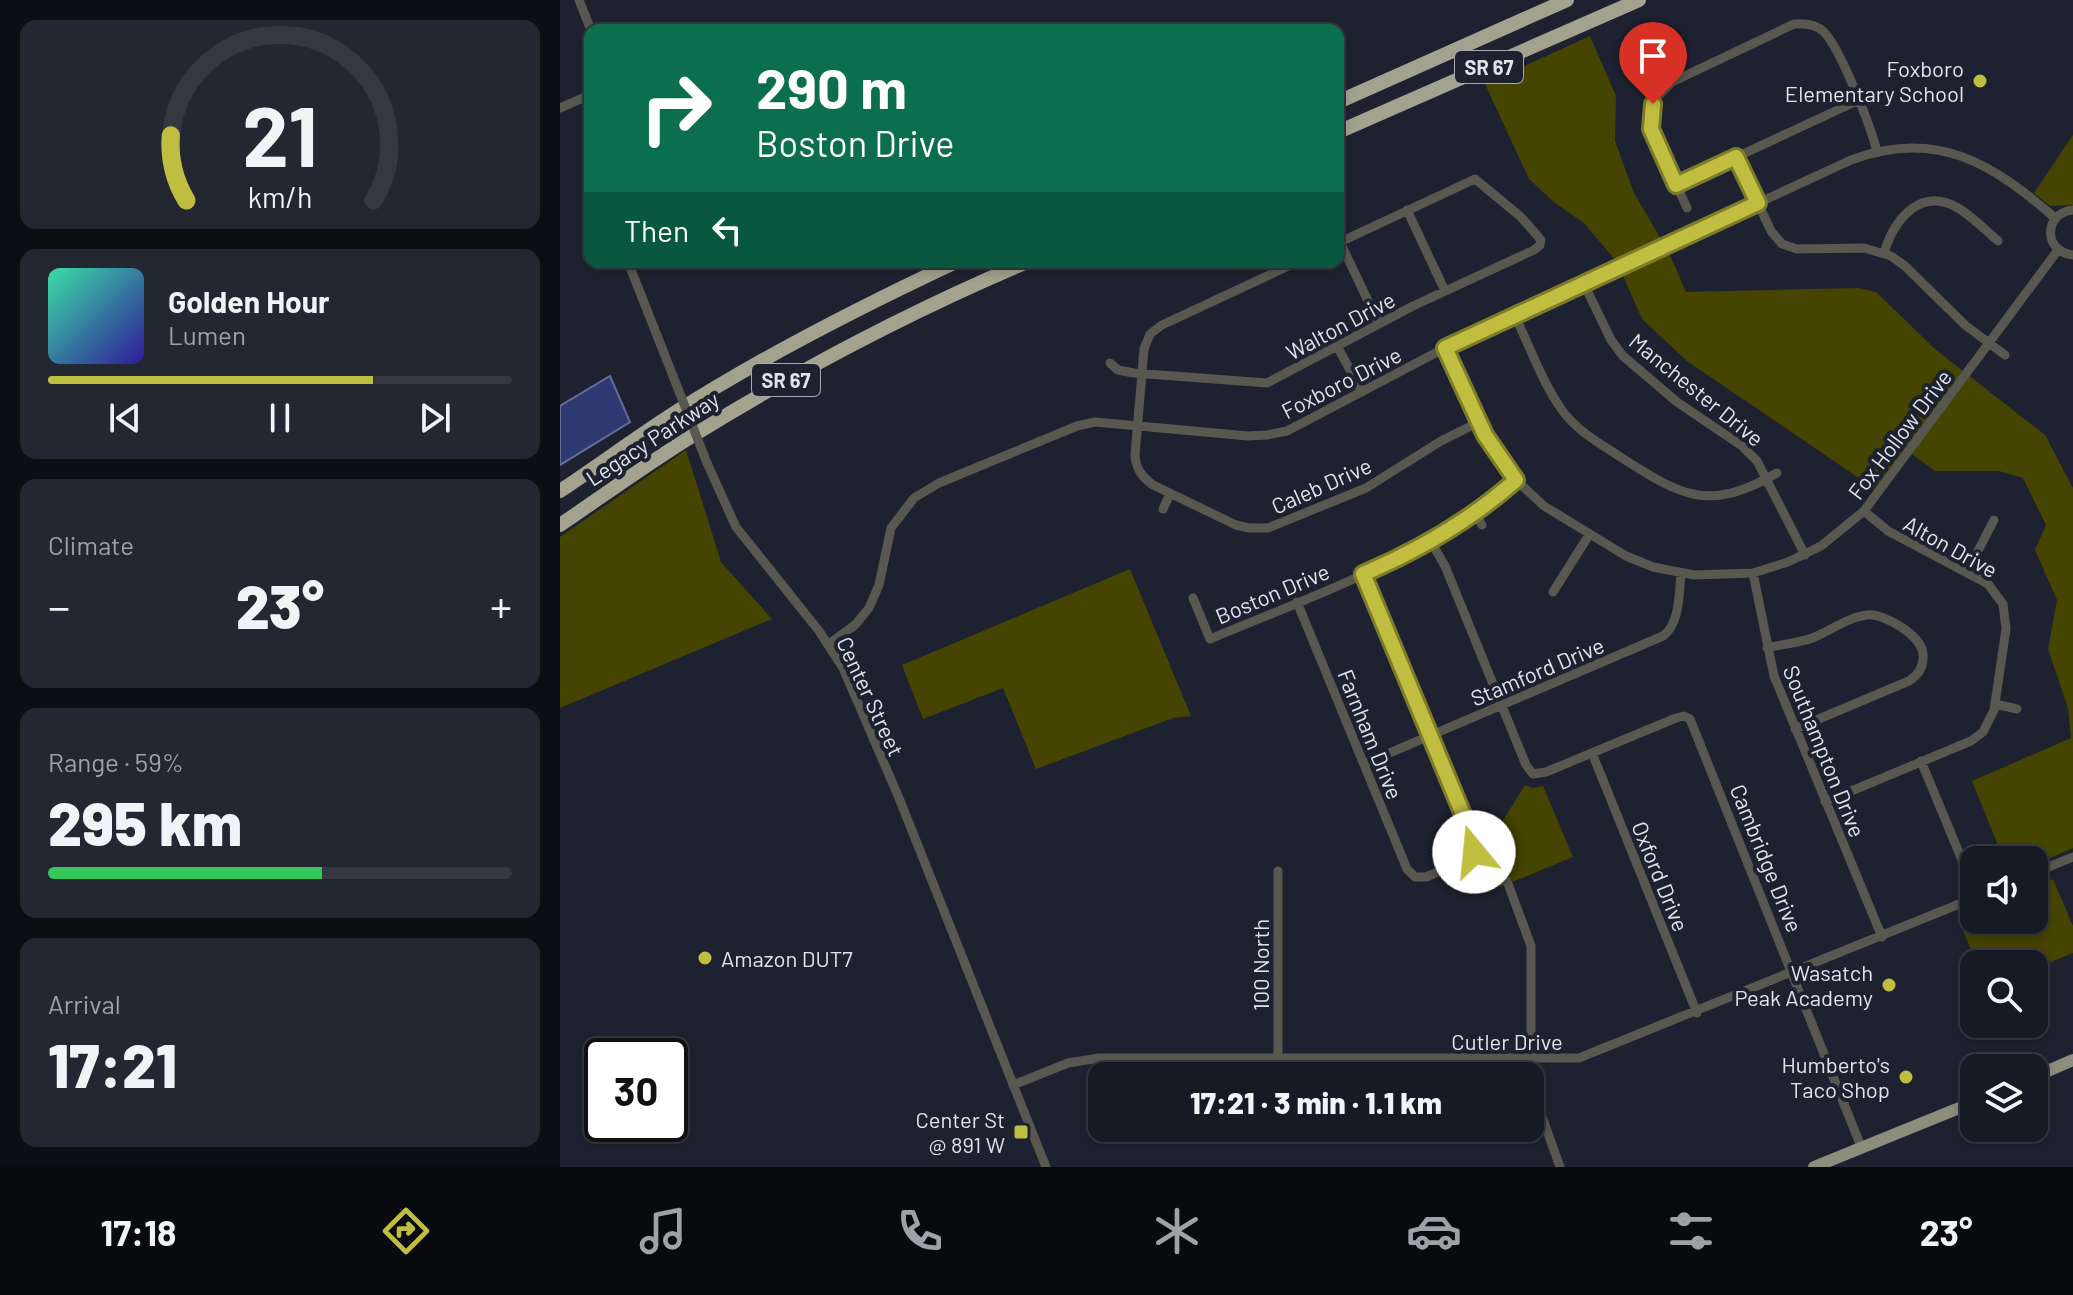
<!DOCTYPE html>
<html lang="en">
<head>
<meta charset="utf-8">
<style>
	:root { --surface:#161a24; --page:#232731; --text:#f1f3f6; --muted:#9ea1a6; --line:#353841; --accent:#c0be40 }
	body { margin:0; font-family:Barlow,sans-serif; background:var(--page); color:var(--text); height:100vh; display:flex; flex-direction:column; font-size:30px; white-space:nowrap }
	* { box-sizing:border-box; margin:0 }
	p { font-size:26px; color:var(--muted) }
	.icon { flex:none; width:44px; height:44px; fill:none; stroke:currentColor; stroke-width:2; stroke-linecap:round; stroke-linejoin:round }
	.map { position:relative; flex:1; overflow:hidden }
	.details { display:flex; flex-direction:column; gap:20px; padding:20px; background:#0c0e14; width:560px }
	.details>* { flex:none }
	.top-card { position:absolute; left:24px; top:24px; width:760px; height:244px; border-radius:16px; box-shadow:0 4px 12px #0003,0 0 0 2px var(--line); background:#0b6e4f; color:#fff; overflow:hidden }
	.tools { position:absolute; left:1400px; top:846px; display:grid; gap:16px }
	.tools a { display:grid; place-items:center; width:88px; height:88px; border-radius:16px; background:var(--surface); box-shadow:0 4px 12px #0003,0 0 0 2px var(--line); font-size:40px }
	.speed { position:absolute; left:24px; top:1038px; display:flex; gap:16px; font-size:40px; font-weight:700; text-align:center }
	.speed>* { display:grid; place-content:center; width:104px; height:104px; border-radius:50%; background:var(--surface); box-shadow:0 4px 12px #0003,0 0 0 2px var(--line); line-height:1 }
	.speed .limit { border:4px solid #111; border-radius:12px; background:#fff; color:#111 }
	.pin { position:absolute; display:grid; place-items:center; width:68px; height:68px; color:#fff; margin:-82px -34px; border-radius:50% 50% 50% 0; rotate:-45deg; box-shadow:0 0 8px #0007 }
	.pin .icon { rotate:45deg }
	.me { position:absolute; width:88px; margin:-44px; rotate:343deg; stroke-linejoin:round; filter:drop-shadow(0 0 6px #0008) }
	.turn { display:flex; align-items:center; gap:28px; height:168px; padding:0 40px; font-size:36px }
	.turn .icon { width:104px; height:104px; stroke-width:2.5 }
	.turn b { display:block; font-size:56px; line-height:68px }
	.then { display:flex; align-items:center; height:76px; padding:0 40px; background:#0003; gap:16px; font-size:30px }
	.big { font-size:60px; font-weight:800; line-height:1.1 }
	.details .tile { flex:1; display:flex; flex-direction:column; justify-content:center; gap:12px; min-width:0; padding:0 28px; border-radius:16px; background:var(--page) }
	.details .dial { align-items:center; gap:0 }
	.dial svg { height:208px; overflow:visible; fill:none; stroke:var(--line); stroke-width:7; stroke-linecap:round; text-anchor:middle }
	.dial text { fill:var(--text); stroke:none }
	.song { display:flex; align-items:center; gap:24px }
	.cover { width:96px; height:96px; border-radius:12px; background:linear-gradient(135deg,hsl(160 70% 55%),hsl(250 70% 35%)) }
	.played { height:8px; border-radius:4px; background:linear-gradient(90deg,var(--accent) 70%,var(--line) 70%) }
	.keys { display:flex; justify-content:space-around; direction:ltr }
	.heat { display:flex; justify-content:space-between; align-items:center; font-size:44px; direction:ltr }
	.charge { height:12px; border-radius:6px; background:linear-gradient(90deg,#34c759 59%,var(--line) 0) }
	.trip { position:absolute; left:528px; top:1062px; width:456px; height:80px; border-radius:16px; background:var(--surface); box-shadow:0 4px 12px #0003,0 0 0 2px var(--line); font-weight:800; line-height:80px; text-align:center }
	.menu { display:flex; height:128px; justify-content:space-around; align-items:center; background:#090a0e; color:var(--muted) }
	.menu .icon { width:56px; height:56px }
	.menu .on { color:var(--accent) }
	.menu b { font-size:36px; color:var(--text) }
	main { display:flex; flex:1; min-height:0 }
	.map>svg:first-child { display:block }
</style>
</head>
<body>
<main>
<section class="details">
<div class="tile dial"><svg viewBox="0 0 100 80">
<path d="M14 69A42 42 0 1 1 86 69"/>
<path d="M14 69A42 42 0 0 1 8 44" stroke="#c0be40"/>
<text x="50" y="56" font-size="32" font-weight="700">21</text>
<text x="50" y="72" font-size="11">km/h</text>
</svg></div>
<div class="tile">
<div class="song"><i class="cover"></i><div><b>Golden Hour</b><p>Lumen</p></div></div>
<div class="played"></div>
<div class="keys"><svg class="icon" aria-label="previous" viewBox="0 0 24 24"><path d="M18 5L8 12l10 7zM5 5v14"/></svg><svg class="icon" aria-label="pause" viewBox="0 0 24 24"><path d="M8 5v14M16 5v14"/></svg><svg class="icon" aria-label="next" viewBox="0 0 24 24"><path d="M6 5l10 7-10 7zM19 5v14"/></svg></div>
</div>
<div class="tile"><p>Climate</p>
<div class="heat"><a>−</a><b class="big">23°</b><a>+</a></div>
</div>
<div class="tile"><p>Range · 59%</p><b class="big">295 km</b><div class="charge"></div></div>
<div class="tile"><p>Arrival</p><b class="big">17:21</b></div>
</section>
<div class="map">
<svg width="1513" height="1167" viewBox="0 0 1513 1167">
	<rect width="100%" height="100%" fill="#1e2230"/>
	<path fill="#454400" d="M1030,36l26,60 -1,45 19,52 36,62 16,37 172,-4 18,4 59,57 110,86 28,53v360l-39,17v-5h-30l-32,-79 99,-43 -3,-30 -20,-59 9,-49 -22,-50 11,-25 -23,-47 -24,-7h-64l-30,-22 -30,40 -188,-128 -45,-42 -25,-57 -33,-39 -29,-20 -26,-24 -44,-95z
		M1513,135v70l-23,1 -16,-13z
		M126,450l35,112 51,57 -212,89v-171z
		M570,569l61,147 -18,2 -137,51 -33,-81 -80,31 -21,-54z
		M965,785l8,3 10,-2 30,71 -73,30 -8,-19 -1,-10 -9,-4z
		M1493,879l20,47v27l-39,16v-5h-57l-20,-48 17,-7v11h60v-33z"/>
	<path fill="#2e3972" stroke="#636c97" stroke-width="2" d="M50,376l20,46 -70,43v-59z"/>
	<g fill="none" stroke-linecap="round" stroke-linejoin="round">
		<path stroke="#585850" stroke-width="9" d="M19,0l12,30
			M0,108l30,-13
			M1176,157l35,74 11,13 15,5 67,-1 27,8 14,10 60,59 40,30
			M1116,185l183,-85
			M1127,208l-36,-79v-14l4,-16 17,-17 122,-58c11,-1 21,0 29,7 17,16 48,96 54,121
			M847,210l38,81
			M1513,210c-30,3 -30,42 0,45
			M780,242l39,82
			M1324,253c10,-33 36,-67 74,-45 14,8 27,22 40,33
			M68,262l45,114
			M737,262l-135,63 -12,9 -6,15 -9,106c1,14 7,22 18,30l83,40 13,3h19l98,-40 75,-47 38,-19
			M1024,284l27,56 12,16 54,46 65,44 15,15 48,94
			M955,316c15,31 27,66 47,94 14,20 37,33 57,46 62,40 89,57 158,17
			M777,346l25,46
			M885,348l47,99 24,33 28,26 82,50 27,11 41,8 59,-2 35,-11 33,-16 43,-35 194,-261
			M550,363l8,7 16,3 133,10 146,-77 121,-56 6,-5 1,-5 -20,-23 -46,-38 -137,64
			M147,463l29,64 83,104 24,37 56,130 147,369
			M603,509l7,-15
			M914,512l8,13
			M870,540l15,26 81,199 7,9 13,-2 130,-54 8,-2 6,3 172,430
			M1407,572l27,-52
			M1193,573l21,103 108,261
			M993,592l36,-57
			M633,598l17,41c105,-44 219,-82 306,-159
			M737,602l110,267 8,8h11l44,-19 5,-13 -112,-271
			M269,644l26,-19 14,-17 10,-23 12,-57 23,-30 25,-15 138,-57 18,-4 153,14 19,-1 20,-4 158,-83 406,-188c85,-32 141,3 204,58
			M1207,648c16,-4 33,-5 48,-11 16,-7 34,-20 52,-22 17,-2 56,21 56,40 1,11 -5,20 -14,26l-114,48
			M1435,704l22,5
			M1032,753l105,260
			M1361,761l53,128
			M804,764l299,-128c17,-12 16,-43 18,-63
			M1265,802l146,-61 12,-9 11,-22 12,-81 -3,-25 -15,-20 -100,-53 -24,-20
			M1474,873l39,-16
			M947,881l24,65v114l4,37 25,70
			M718,1059v-188
			M453,1085l55,-22 31,-5h480l395,-160"/>
		<path stroke="#8d8d7e" stroke-width="12" d="M1474,1077l39,-17
			M1254,1167l160,-65"/>
		<path stroke="#a2a28f" stroke-width="14" d="M778,102l229,-102
			M778,132l301,-132
			M0,491c39,-26 77,-54 116,-79 89,-57 184,-105 280,-150
			M0,525c44,-30 87,-61 132,-89 107,-66 219,-125 335,-174"/>
		<path stroke="#585850" stroke-width="9" d="M113,376l34,87"/>
	</g>
	<g fill="none" stroke-linecap="round" stroke-linejoin="round">
		<defs>
			<path id="route" d="M914,852v-11l-111,-267c54,-23 109,-55 153,-94l-31,-45 -40,-87 313,-145 -22,-46 -60,28 -25,-56 2,-25"/>
		</defs>
		<use href="#route" stroke="#7d7c2a" stroke-width="20"/>
		<use href="#route" stroke="#c0be40" stroke-width="14"/>
	</g>
	<g fill="#c0be40" stroke="#1e2230" stroke-width="3">
		<circle cx="1420" cy="81" r="8"/>
		<circle cx="145" cy="958" r="8"/>
		<circle cx="1329" cy="985" r="8"/>
		<circle cx="1346" cy="1077" r="8"/>
		<rect x="453" y="1124" width="16" height="16" rx="4"/>
	</g>
	<g text-anchor="middle" dominant-baseline="central" stroke-width="8" stroke-linejoin="round" paint-order="stroke">
		<g fill="#1e2230" stroke="#a6a9b4" stroke-width="2">
			<rect x="895" y="51" width="68" height="32" rx="6"/>
			<rect x="192" y="364" width="68" height="32" rx="6"/>
		</g>
		<g font-size="20" font-weight="bold" fill="#e0e3ec">
			<text x="929" y="67">SR 67</text>
			<text x="226" y="380">SR 67</text>
		</g>
		<g font-size="22" fill="#e0e3ec" stroke="#1e2230" text-anchor="end">
			<text x="1404" y="68">Foxboro<tspan x="1404" dy="25">Elementary School</tspan></text>
			<text x="161" y="958" text-anchor="start">Amazon DUT7</text>
			<text x="1313" y="972">Wasatch<tspan x="1313" dy="25">Peak Academy</tspan></text>
			<text x="1330" y="1064">Humberto's<tspan x="1330" dy="25">Taco Shop</tspan></text>
			<text x="445" y="1119">Center St<tspan x="445" dy="25">@ 891 W</tspan></text>
		</g>
		<g font-size="22" fill="#e0e3ec" stroke="#1e2230">
			<text transform="translate(780 325) rotate(-28)">Walton Drive</text>
			<text transform="translate(781 382) rotate(-27)">Foxboro Drive</text>
			<text transform="translate(1137 389) rotate(39)">Manchester Drive</text>
			<text transform="translate(1339 434) rotate(-53)">Fox Hollow Drive</text>
			<text transform="translate(92 438) rotate(-33)">Legacy Parkway</text>
			<text transform="translate(761 485) rotate(-24)">Caleb Drive</text>
			<text transform="translate(1391 546) rotate(29)">Alton Drive</text>
			<text transform="translate(712 593) rotate(-23)">Boston Drive</text>
			<text transform="translate(977 671) rotate(-23)">Stamford Drive</text>
			<text transform="translate(311 696) rotate(65)">Center Street</text>
			<text transform="translate(811 734) rotate(68)">Farnham Drive</text>
			<text transform="translate(1265 751) rotate(68)">Southampton Drive</text>
			<text transform="translate(1207 858) rotate(68)">Cambridge Drive</text>
			<text transform="translate(1101 876) rotate(68)">Oxford Drive</text>
			<text transform="translate(700 965) rotate(-90)">100 North</text>
			<text x="947" y="1041">Cutler Drive</text>
		</g>
	</g>
</svg>
<div class="tools">
<a><svg class="icon" aria-label="sound" viewBox="0 0 24 24"><path d="M4 9h4l5-4v14l-5-4H4zM17 9q2 3 0 6"/></svg></a>
<a><svg class="icon" aria-label="search" viewBox="0 0 24 24"><circle cx="10" cy="10" r="6"/><path d="M15 15l6 6"/></svg></a>
<a><svg class="icon" aria-label="layers" viewBox="0 0 24 24"><path d="M12 4l9 5-9 5-9-5zM3 14l9 5 9-5"/></svg></a>
</div>
<div class="speed"><div class="limit">30</div></div>
<div class="pin" style="left:1093px;top:104px;background:#d93025"><svg class="icon" aria-label="arrive" viewBox="0 0 24 24"><path d="M6 21V4h12l-3 4 3 4H6"/></svg></div>
<svg class="me" style="left:914px;top:852px" viewBox="-20 -20 40 40"><circle r="19" fill="#fff"/><path d="M0-13L10 11 0 6-10 11z" fill="#c0be40"/></svg>
<div class="trip">17:21 · 3 min · 1.1 km</div>
<div class="top-card">
<div class="turn"><svg class="icon" aria-label="right" viewBox="0 0 24 24"><path d="M7 20v-9h11M14 6l5 5-5 5"/></svg><div><b>290 m</b>Boston Drive</div></div>
<div class="then">Then<svg class="icon" aria-label="left" viewBox="0 0 24 24"><path d="M17 20v-9H6M10 6l-5 5 5 5"/></svg></div>
</div>
</div>
</main>
<nav class="menu">
<b>17:18</b>
<svg class="icon on" aria-label="directions" viewBox="0 0 24 24"><path d="M12 3l9 9-9 9-9-9zM9 14v-3h6M13 9l2 2-2 2"/></svg>
<svg class="icon" aria-label="music" viewBox="0 0 24 24"><path d="M9 18V5l10-2v13"/><circle cx="6" cy="18" r="3"/><circle cx="16" cy="16" r="3"/></svg>
<svg class="icon" aria-label="phone" viewBox="0 0 24 24"><path d="M5 4h4l2 5-3 2q2 4 5 5l2-3 5 2v4C11 20 4 13 5 4z"/></svg>
<svg class="icon" aria-label="climate" viewBox="0 0 24 24"><path d="M12 3v18M4 7l16 10M4 17L20 7"/></svg>
<svg class="icon" aria-label="car" viewBox="0 0 24 24"><path d="M5 17H2v-5l4-1 3-4h7l3 4 3 1v5h-3M9 17h6M6 11h13"/><circle cx="7" cy="17" r="2"/><circle cx="17" cy="17" r="2"/></svg>
<svg class="icon" aria-label="filters" viewBox="0 0 24 24"><path d="M4 7h16M4 17h16"/><circle cx="9" cy="7" r="2"/><circle cx="15" cy="17" r="2"/></svg>
<b>23°</b>
</nav>
</body>
</html>
